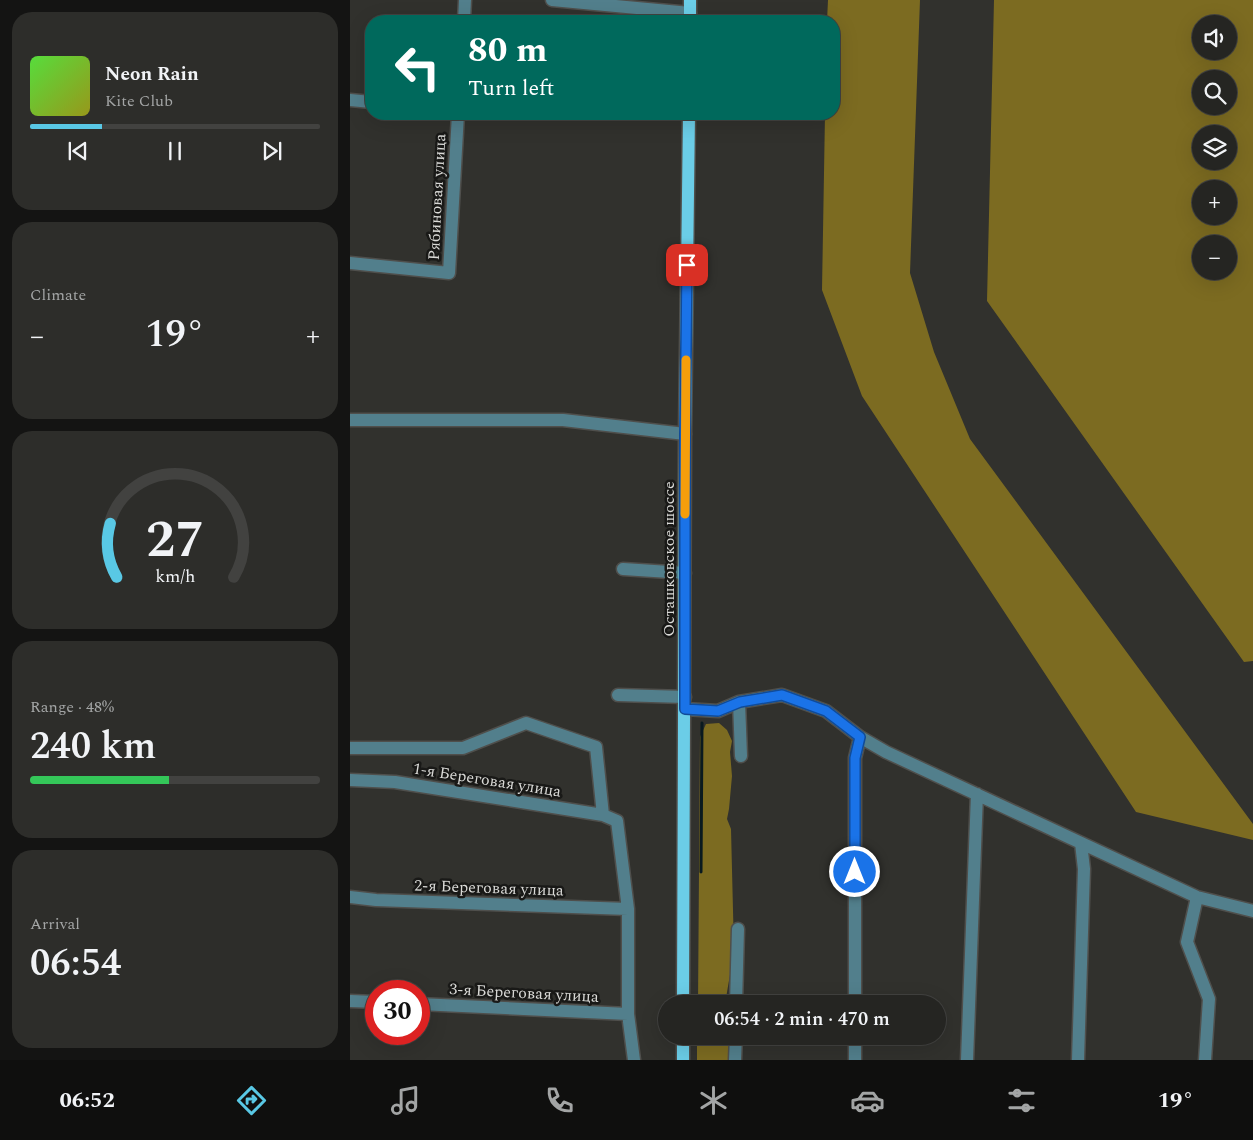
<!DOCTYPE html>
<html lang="en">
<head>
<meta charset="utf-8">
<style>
	:root { --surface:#252522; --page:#2d2d2a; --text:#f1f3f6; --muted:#a3a5a5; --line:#424240; --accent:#59c8e5 }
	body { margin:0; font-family:Spectral,serif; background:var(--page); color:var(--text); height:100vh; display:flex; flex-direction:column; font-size:19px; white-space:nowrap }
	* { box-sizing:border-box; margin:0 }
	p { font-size:16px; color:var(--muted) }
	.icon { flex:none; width:28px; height:28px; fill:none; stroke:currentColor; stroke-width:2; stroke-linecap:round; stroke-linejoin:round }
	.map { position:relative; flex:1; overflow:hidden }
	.side { display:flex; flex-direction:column; gap:12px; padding:12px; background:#141413; width:350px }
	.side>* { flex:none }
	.banner { position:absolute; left:15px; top:15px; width:475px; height:105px; border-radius:20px; box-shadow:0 5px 20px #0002,0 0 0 1px var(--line); background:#00695c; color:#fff; overflow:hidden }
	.buttons { position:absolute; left:842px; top:15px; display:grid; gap:10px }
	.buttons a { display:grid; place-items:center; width:45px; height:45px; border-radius:50%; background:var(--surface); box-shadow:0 5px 20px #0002,0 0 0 1px var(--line); font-size:25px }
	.speed { position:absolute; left:15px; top:980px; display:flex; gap:10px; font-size:25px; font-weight:700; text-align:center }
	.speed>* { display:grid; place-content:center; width:65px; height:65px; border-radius:50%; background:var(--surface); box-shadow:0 5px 20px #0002,0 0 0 1px var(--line); line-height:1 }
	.speed .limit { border:8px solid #d22; background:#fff; color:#111 }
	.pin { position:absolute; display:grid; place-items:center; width:42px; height:42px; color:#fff; margin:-21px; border-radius:10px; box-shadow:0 2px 8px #0006 }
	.me { position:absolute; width:55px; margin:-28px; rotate:0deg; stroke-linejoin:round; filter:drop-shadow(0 0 4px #0008) }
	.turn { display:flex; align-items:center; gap:18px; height:105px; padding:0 20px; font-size:22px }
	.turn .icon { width:65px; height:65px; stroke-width:2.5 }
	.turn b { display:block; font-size:35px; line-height:42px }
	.big { font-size:38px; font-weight:600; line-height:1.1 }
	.side .widget { flex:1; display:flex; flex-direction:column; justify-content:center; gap:8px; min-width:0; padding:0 18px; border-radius:20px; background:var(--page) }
	.side .dial { align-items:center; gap:0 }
	.dial svg { height:130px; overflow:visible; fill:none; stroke:var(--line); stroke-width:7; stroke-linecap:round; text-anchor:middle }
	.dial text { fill:var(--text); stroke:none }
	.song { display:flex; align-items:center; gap:15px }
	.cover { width:60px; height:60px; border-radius:8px; background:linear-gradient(135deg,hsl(110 70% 55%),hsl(60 70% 35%)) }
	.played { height:5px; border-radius:2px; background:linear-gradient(90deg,var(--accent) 25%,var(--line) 25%) }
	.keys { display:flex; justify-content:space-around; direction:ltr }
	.heat { display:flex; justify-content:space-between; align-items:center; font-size:28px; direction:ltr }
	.charge { height:8px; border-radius:4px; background:linear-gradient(90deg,#34c759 48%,var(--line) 0) }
	.trip { position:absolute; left:308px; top:995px; width:288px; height:50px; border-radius:25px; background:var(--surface); box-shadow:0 5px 20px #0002,0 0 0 1px var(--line); font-weight:600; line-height:50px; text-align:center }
	.tabs { display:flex; height:80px; justify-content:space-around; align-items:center; background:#0f0f0e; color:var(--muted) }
	.tabs .icon { width:35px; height:35px }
	.tabs .on { color:var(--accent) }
	.tabs b { font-size:22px; color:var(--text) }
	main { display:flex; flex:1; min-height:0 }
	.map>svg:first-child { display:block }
</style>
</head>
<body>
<main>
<section class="side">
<div class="widget">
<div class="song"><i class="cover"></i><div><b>Neon Rain</b><p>Kite Club</p></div></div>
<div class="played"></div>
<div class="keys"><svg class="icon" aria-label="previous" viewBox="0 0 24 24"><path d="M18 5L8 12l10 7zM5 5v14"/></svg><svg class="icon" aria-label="pause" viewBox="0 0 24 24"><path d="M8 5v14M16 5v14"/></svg><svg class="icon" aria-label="next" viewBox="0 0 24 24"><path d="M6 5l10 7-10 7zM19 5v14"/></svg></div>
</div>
<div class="widget"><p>Climate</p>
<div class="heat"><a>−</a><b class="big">19°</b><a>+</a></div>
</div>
<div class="widget dial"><svg viewBox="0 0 100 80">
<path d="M14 69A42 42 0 1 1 86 69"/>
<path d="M14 69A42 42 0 0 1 10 36" stroke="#59c8e5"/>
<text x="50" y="56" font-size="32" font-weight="700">27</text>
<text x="50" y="72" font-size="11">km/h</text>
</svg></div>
<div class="widget"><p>Range · 48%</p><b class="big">240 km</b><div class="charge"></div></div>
<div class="widget"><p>Arrival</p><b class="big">06:54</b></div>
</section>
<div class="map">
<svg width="903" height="1060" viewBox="0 0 903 1060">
	<rect width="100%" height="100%" fill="#31312d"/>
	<path fill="#7c6b21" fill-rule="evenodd" d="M478,0h92l-10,273 24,79 36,87 283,385v16l-117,-28 -274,-416 -40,-106 3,-176h9v-93h-7z
		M644,0h259v661l-9,1 -257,-361zM851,24h28v27h-28zM851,79h28v27h-28zM851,134h28v27h-28zM851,189h28v27h-28zM851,244h28v27h-28z
		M369,723l8,7 5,11 -2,11 2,24 -3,33 -2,10 4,10 3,122 -9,53h-27l2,-267 6,-13z
		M347,1036h29l7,24h-36z"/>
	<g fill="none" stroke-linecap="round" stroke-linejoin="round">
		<path stroke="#0a1a1f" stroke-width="3" d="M351,872l1,-149"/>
		<defs>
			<path id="minor" d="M202,0l138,13
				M114,21l1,-21
				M0,100l21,2
				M0,263l99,10 9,-159
				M0,420h213l122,14
				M273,569l62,4
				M268,695l67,2
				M389,702l2,54
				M335,709l33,2 21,-9 43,-7 44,16 34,26 26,15 311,145 56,14
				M0,748h113l63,-25 70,24 7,68
				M0,780l45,2 208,33 14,6 11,88v105l6,46
				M0,897l26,3 252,9
				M847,897l-10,45 22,57 -4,61
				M0,1001l26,1
				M69,1004l209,10
				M386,1004l2,-75
				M505,1004v-246l5,-21
				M385,1060l1,-24
				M505,1060v-24
				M617,1060l10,-266
				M728,1060l6,-191 -3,-26"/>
			<path id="major" d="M340,21v-21
				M333,1004l2,-570 4,-320
				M333,1060v-24"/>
		</defs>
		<use href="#minor" stroke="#4f4f4c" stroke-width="15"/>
		<use href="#major" stroke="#4f4f4c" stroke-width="15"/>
		<use href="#minor" stroke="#527f8c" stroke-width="12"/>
		<use href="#major" stroke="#6bcde7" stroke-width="12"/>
	</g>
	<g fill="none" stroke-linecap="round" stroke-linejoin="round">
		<defs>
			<path id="route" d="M337,265l-2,169v275l33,2 22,-9 42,-7 44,16 34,26 -5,21v114"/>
		</defs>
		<use href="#route" stroke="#114b97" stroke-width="12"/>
		<use href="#route" stroke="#1a73e8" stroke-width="9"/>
		<path stroke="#f59e0b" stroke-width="9" d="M335,514l1,-154"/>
	</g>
	<g text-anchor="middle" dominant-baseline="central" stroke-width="5" stroke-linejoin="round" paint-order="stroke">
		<g font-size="16" fill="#dadad7" stroke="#191917">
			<text transform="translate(87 197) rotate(-87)">Рябиновая улица</text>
			<text transform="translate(319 559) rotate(-90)">Осташковское шоссе</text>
			<text transform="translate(137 780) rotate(9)">1-я Береговая улица</text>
			<text transform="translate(139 888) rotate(2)">2-я Береговая улица</text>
			<text transform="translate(174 993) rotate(3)">3-я Береговая улица</text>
		</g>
	</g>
</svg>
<div class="buttons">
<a><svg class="icon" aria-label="sound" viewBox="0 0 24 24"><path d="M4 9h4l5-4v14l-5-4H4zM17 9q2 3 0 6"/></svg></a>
<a><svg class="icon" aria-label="search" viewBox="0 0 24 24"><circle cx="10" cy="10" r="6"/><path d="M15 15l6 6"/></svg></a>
<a><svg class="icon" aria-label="layers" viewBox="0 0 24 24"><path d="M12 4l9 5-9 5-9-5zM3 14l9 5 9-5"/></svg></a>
<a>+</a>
<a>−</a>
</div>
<div class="speed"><div class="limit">30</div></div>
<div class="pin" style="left:337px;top:265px;background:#d93025"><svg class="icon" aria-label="arrive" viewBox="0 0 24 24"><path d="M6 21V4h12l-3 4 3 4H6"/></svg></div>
<svg class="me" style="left:505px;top:872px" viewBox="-20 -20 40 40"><circle r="17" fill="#1a73e8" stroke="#fff" stroke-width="3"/><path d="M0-11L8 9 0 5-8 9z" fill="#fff"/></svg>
<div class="trip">06:54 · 2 min · 470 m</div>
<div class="banner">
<div class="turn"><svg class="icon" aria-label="left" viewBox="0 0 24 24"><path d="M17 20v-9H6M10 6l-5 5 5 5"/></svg><div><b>80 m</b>Turn left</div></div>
</div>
</div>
</main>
<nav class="tabs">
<b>06:52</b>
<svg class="icon on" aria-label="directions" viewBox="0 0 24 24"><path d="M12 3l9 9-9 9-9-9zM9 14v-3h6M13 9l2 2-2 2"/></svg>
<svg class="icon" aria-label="music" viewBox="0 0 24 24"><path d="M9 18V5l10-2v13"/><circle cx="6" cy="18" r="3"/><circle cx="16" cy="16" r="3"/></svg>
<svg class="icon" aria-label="phone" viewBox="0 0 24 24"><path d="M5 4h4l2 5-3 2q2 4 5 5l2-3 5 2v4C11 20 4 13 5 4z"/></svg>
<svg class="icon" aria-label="climate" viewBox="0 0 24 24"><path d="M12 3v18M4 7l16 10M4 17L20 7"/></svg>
<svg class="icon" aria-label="car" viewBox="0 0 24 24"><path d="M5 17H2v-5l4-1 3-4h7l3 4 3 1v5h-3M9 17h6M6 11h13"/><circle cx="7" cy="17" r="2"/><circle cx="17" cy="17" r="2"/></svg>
<svg class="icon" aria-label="filters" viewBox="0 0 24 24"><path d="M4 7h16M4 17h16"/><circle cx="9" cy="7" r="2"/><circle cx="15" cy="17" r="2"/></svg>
<b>19°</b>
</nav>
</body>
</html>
